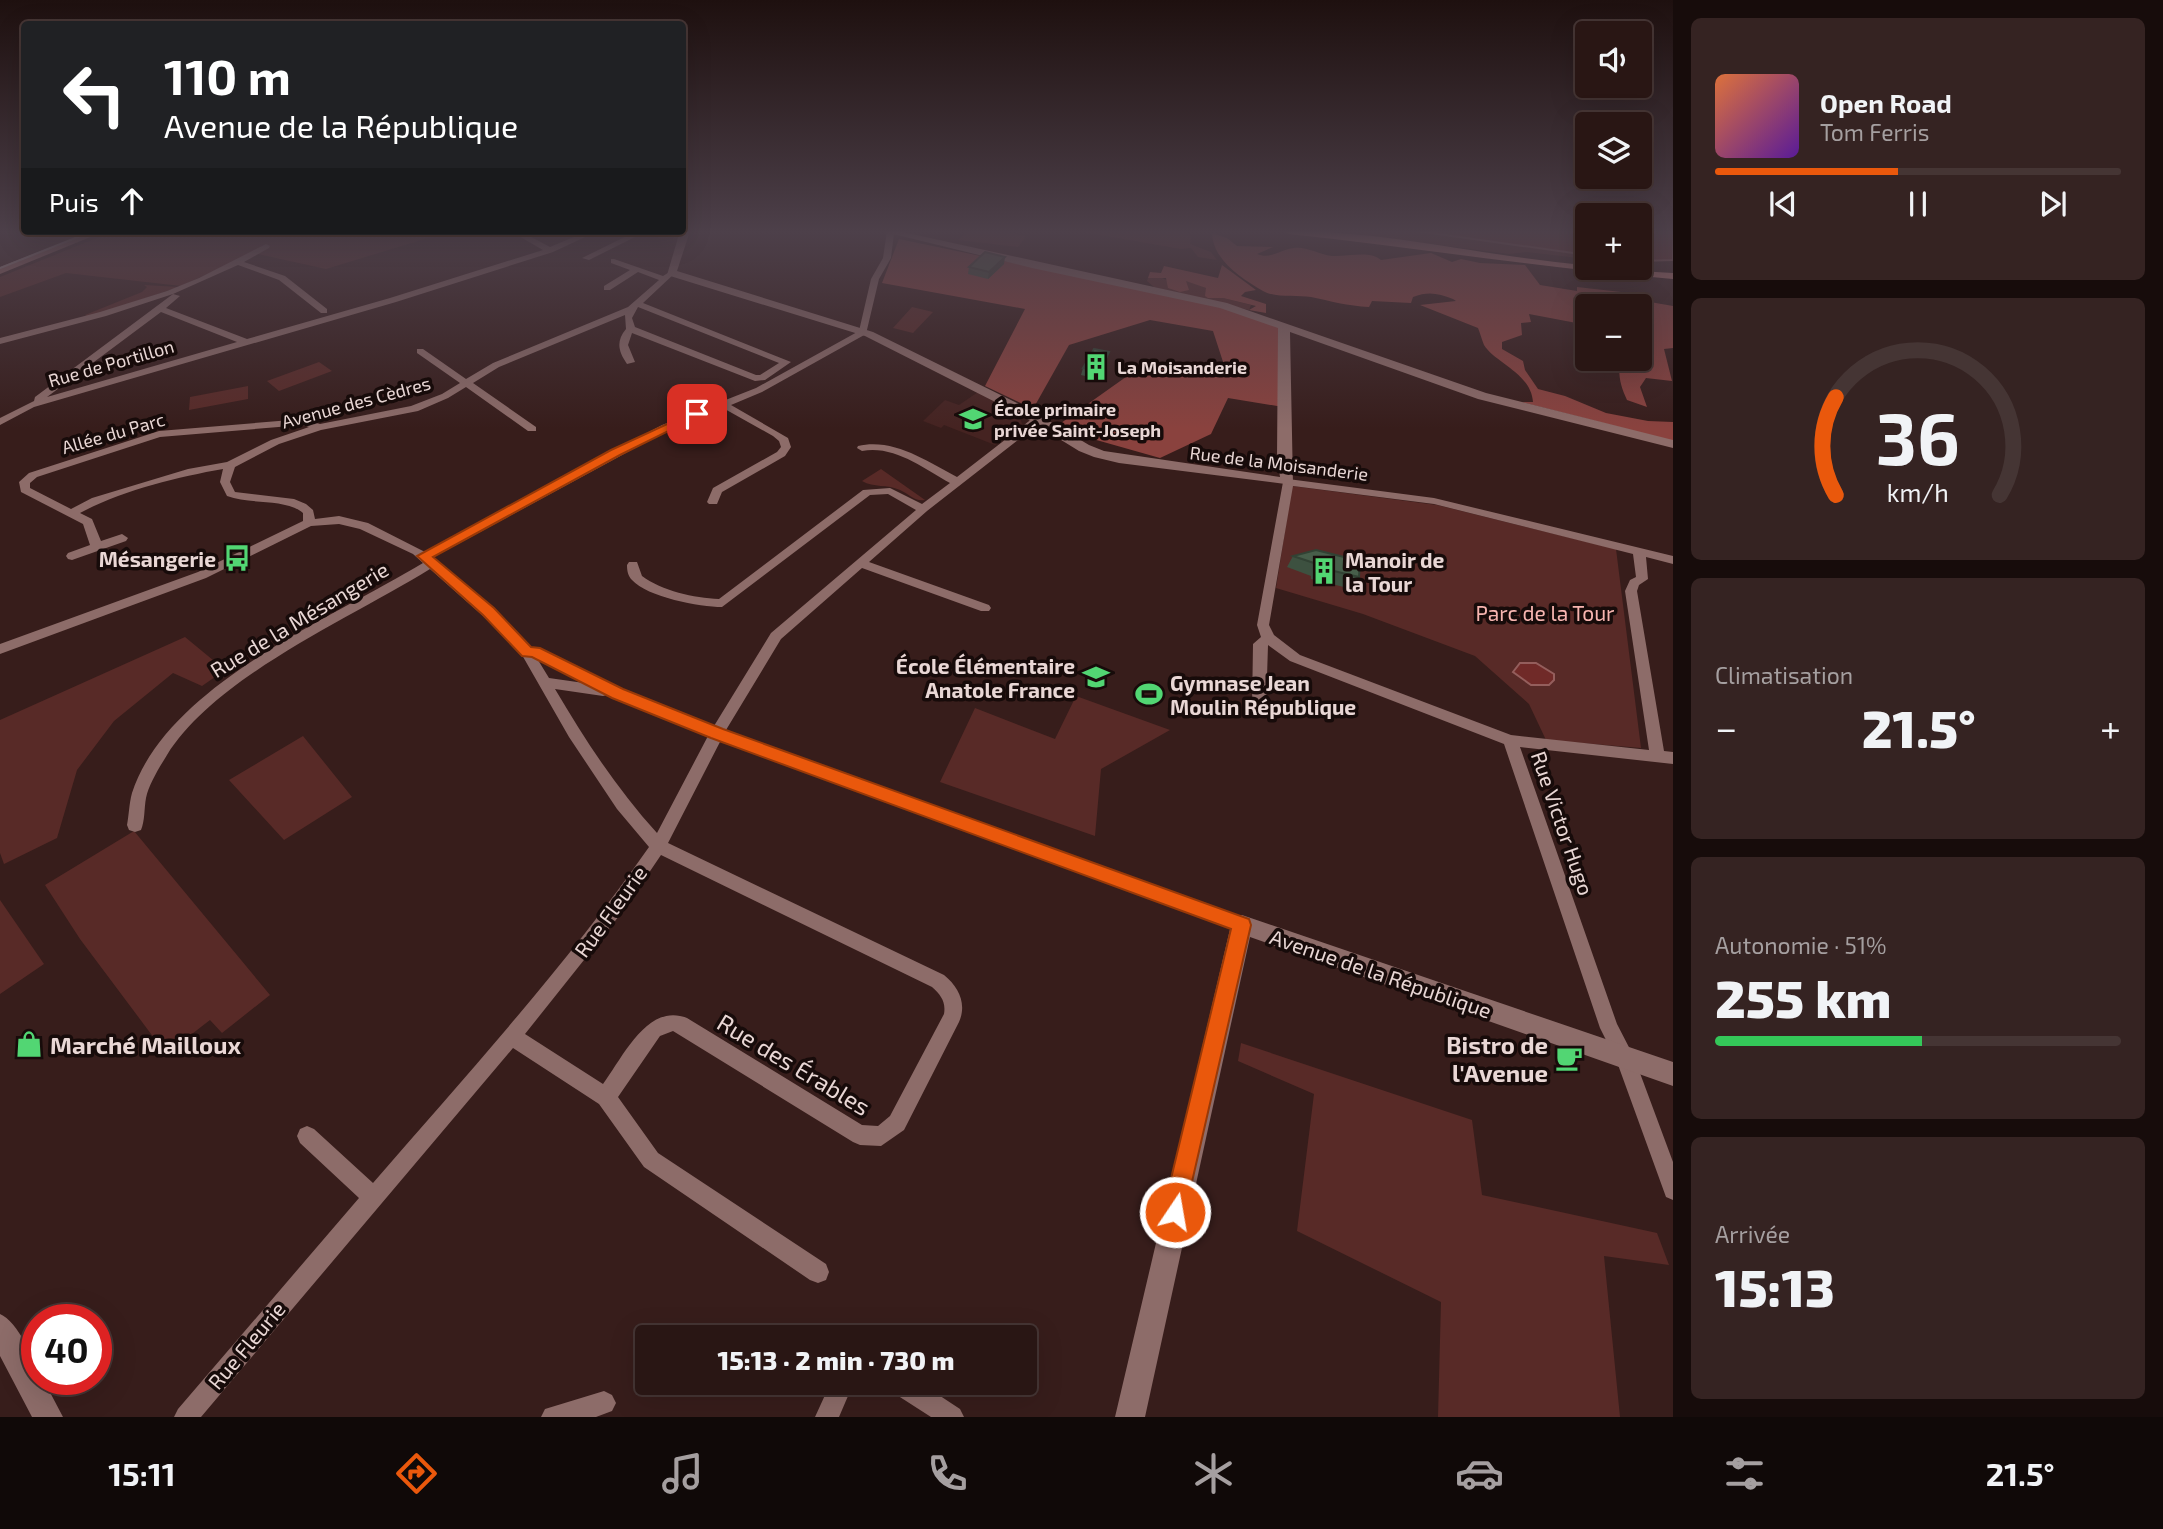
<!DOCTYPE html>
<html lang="fr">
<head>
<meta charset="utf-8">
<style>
	:root { --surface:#291614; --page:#352322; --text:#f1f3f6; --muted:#a59fa0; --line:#453534; --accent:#ea580c }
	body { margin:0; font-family:"Exo 2",sans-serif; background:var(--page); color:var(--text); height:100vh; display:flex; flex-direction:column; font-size:26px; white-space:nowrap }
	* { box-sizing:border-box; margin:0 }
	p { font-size:23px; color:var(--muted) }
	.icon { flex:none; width:38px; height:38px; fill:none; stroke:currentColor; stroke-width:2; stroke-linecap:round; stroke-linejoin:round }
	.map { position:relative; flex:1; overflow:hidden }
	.drawer { display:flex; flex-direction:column; gap:18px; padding:18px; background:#170c0b; width:490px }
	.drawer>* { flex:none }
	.top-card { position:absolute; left:21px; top:21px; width:665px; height:214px; border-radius:7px; box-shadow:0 7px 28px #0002,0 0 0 2px var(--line); background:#202124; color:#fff; overflow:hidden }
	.controls { position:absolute; left:1575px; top:21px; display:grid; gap:14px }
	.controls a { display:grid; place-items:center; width:77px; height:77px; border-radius:7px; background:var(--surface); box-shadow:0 7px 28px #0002,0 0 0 2px var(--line); font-size:35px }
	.speed { position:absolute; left:21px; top:1304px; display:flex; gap:14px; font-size:35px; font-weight:700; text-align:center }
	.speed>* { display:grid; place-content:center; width:91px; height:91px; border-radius:50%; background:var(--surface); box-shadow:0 7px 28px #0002,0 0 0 2px var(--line); line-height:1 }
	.speed .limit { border:10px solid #d22; background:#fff; color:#111 }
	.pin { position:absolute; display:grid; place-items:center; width:60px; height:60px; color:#fff; margin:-30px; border-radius:14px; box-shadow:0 4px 10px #0006 }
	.me { position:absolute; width:77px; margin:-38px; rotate:12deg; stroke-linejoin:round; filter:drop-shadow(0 0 5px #0008) }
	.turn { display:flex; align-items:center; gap:24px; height:147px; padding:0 28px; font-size:32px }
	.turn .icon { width:91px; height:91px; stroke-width:2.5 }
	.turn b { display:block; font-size:49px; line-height:60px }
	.then { display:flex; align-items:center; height:66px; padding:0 28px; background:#0003; gap:14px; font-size:26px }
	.big { font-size:52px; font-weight:800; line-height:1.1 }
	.drawer .widget { flex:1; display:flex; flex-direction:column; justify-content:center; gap:10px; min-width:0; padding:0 24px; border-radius:10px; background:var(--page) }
	.drawer .dial { align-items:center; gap:0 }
	.dial svg { height:182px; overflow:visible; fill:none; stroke:var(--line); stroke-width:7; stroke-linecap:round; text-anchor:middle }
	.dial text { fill:var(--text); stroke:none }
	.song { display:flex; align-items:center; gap:21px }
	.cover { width:84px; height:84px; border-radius:10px; background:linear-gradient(135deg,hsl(20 70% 55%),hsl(270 70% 35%)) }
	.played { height:7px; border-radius:4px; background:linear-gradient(90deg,var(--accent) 45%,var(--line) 45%) }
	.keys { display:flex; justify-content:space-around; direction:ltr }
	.heat { display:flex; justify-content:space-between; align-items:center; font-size:38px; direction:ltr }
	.charge { height:10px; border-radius:5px; background:linear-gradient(90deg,#34c759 51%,var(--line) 0) }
	.trip { position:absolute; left:635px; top:1325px; width:402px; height:70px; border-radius:7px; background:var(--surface); box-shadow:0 7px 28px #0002,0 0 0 2px var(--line); font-weight:800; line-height:70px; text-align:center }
	.tabs { display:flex; height:112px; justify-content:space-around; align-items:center; background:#100908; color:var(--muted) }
	.tabs .icon { width:49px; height:49px }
	.tabs .selected { color:var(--accent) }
	.tabs b { font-size:32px; color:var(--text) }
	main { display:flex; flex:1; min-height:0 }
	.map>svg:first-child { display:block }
</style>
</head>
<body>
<main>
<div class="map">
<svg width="1673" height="1417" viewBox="0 0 1673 1417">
	<rect width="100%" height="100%" fill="#371d1b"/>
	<path fill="#452321" d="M978,392l45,22 -3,3 2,7 -27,21 -51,-20 -3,3 -18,-7 22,-21 14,5z"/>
	<path fill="#582a27" d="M114,231h337l-125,38 -73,-16 -72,33 -115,-13 -66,24v-20z
		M965,231h37l24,5 -8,11 -60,-7 9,-8z
		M1077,231h106l8,5 -1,8 21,8 6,8 -19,-3 -7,-9 -10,1z
		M1331,231h256v28l-60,-7 -18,2z
		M1160,277l9,4h22l15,7 6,10h11l28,7 -2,5 -95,-23 -7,-6 1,-3z
		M144,285l35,2 -91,30 -3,-2 57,-23 5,-5z
		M912,307l21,5 -20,21 -20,-5z
		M319,362l13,9 -53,20 -12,-10z
		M248,386v13l-59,11 1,-13z
		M881,469l44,31c-10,2 -16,-6 -25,-10 -13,-6 -26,-2 -38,-9z
		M1292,486l145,19 179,44 25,199 -95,-8 -17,-36 -54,-48 -112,-42 -87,-26z
		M185,637l40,33 -23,16 -29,-13 -59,48 -37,49 -20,68 -53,26 -4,-11v-133z
		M1076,696l94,34 -69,39 -6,67 -155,-54 35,-74 80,31z
		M303,736l49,61 -68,43 -55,-60z
		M134,831l136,164 -48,38 -12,-13 -44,34 -86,-115 -35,-54z
		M0,900l44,64 -44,30z
		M1241,1043l231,77 10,75 175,38 12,32 -65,-9 16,161h-182l3,-115 -144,-71 17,-137 -76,-33z"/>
	<path fill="#8a423e" d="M1212,233l15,5 10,8 36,1 -16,7c14,6 24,-5 37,-6 13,-2 26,7 38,8 15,1 37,-6 49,4l50,-7 21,9 9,-3 19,4 45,2 15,20 37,6v-4l53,6 4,2 -1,4 40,7v42l-9,1 8,32 -26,-3 -6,9 7,20 -20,-7c-7,-15 -9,-25 -7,-41h20v-53h-53v19l-58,-11 2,8 -10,1 1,12 -20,7v7l21,12 2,9 13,19 27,7 41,17 42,8 25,1v19l-152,-39h12c-2,-29 -38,-39 -49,-57 -2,-5 -4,-12 -6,-17l-58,-23 36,-4 -3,-2c-15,-6 -25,-8 -40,-2l-2,6 -39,-2 -3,6c-21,-1 -39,-6 -58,-10 -14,-2 -36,1 -48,-6 -22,-13 -50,-31 -51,-58z
		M899,239l322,67 59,21 3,80 -55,-9 -17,36 -51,24 -106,-30 93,-66 78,6 -12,-37 -63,-11 -81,25 -36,64 -48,-23 40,-77 -143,-26z
		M1222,265l34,25 -11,2 -4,4 25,8v9l-17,-3 7,-4 -33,-8h-15l-3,-2 1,-8 -20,-7 3,9 -9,2 -12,-4 -2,-10h-18l2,-6 11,1 3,-7 54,12z"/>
	<path fill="#702a28" stroke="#945e5c" stroke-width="2" d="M1417,231h170v24z
		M1640,231h33v29l-33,1z
		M1520,663h16l18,11v6l-5,5h-18l-18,-13z"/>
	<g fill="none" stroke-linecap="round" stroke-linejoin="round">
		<path fill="#8d6c69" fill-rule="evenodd" d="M510,231h10l30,16 38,-16h10l-45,21 -157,50 -362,105 -34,18v-7l34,-17 1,-4 138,-103 -67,22 -106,28v-6l100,-26 67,-21 32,-13 67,-34 4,2 -1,2 -25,14 41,14 42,33v4h-6l-42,-33 -41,-15 -65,29 7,2 -14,12 81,31 143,-41 153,-48zM161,312l76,30 -190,55z
			M637,231h10l-58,29 -7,-2z
			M887,231l7,2 -3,25 -12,21 -13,55 -104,58 -31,13 57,33 3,9 -6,9 -63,36 -5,12h-8l-2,-2 6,-14 64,-36 4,-5 -2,-6 -6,-5 -50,-28 -53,21 -238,129 78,67 20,22 9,2 84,41 91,36 57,-93 145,-123 -28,-16 -18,1 -148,112c-22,0 -75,-10 -90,-27 -4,-4 -5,-9 -5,-15l2,-3h8l5,14c20,15 52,22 77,23l144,-109 27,-2 32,16 28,-21c-27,-15 -56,-38 -88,-32l-5,-3 1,-2c36,-8 68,15 99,31l76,-59h8v4l-114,89 -58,51 120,43 2,3 -2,3h-8l-119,-43 -81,71 -55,91 522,190 2,5 -2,5 -6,3 -521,-193 -53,103 276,132c15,12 23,29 15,47l-55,108 -23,16 -21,-1 -7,-3 -180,-111 -13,5 -42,61 40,56 168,111 3,8 -3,8 -8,3 -8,-3 -166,-113 -45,-63 -86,-56 -312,369h-27l4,-8 181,-211 -59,-55 -3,-7 3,-7 7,-3 7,3 59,54c95,-110 193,-217 276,-336l-32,-38 -48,-72 -47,-82 -22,-24 -70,-62c-79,49 -214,107 -263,186 -8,13 -18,29 -21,43 -2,11 -1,22 -5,32l-6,2 -6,-2 -2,-5c2,-10 2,-21 5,-32 35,-108 200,-175 291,-230l-10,-9 -53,-25 -21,-5 -28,2 -105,52 -206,76v-10l198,-72 105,-51v-8c-17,-15 -53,-8 -76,-17l-7,-14 3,-13c-46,8 -102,22 -143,44l12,6 9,22 21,-7 6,4 -2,3 -54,19 -4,-1 -2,-3 2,-3 22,-8 -7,-21 -62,-32 -2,-10 10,-9 130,-42 144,-12 17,5 91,-18 31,-12 18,-11 -43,-30v-4h6l43,30 27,-16 135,-56 31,-27 -21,-8 -28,18h-6v-4l26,-16 -19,-7v-4h3l49,17 8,-5 4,2 -32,30 148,59 -26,18 -10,1 -123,-48 -4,12 7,17 -8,2c-9,-13 -11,-23 -1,-35l-1,-14 -126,52 -26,16 63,44v4h-8l-62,-44 -18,11 -30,13 -97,19 -42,14 -44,23 -5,15 5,10 59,7 12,5 7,6 2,9 24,-3 29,7 57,29 237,-127 94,-37 103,-57 12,-52 12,-21zM638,307l141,56 -19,12h-4l-121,-48 -3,-9zM303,425l6,2 -38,13 -44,22 -39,7 -96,29 -21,11 -41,-21v-5l7,-6 123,-40zM538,660l46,23 -35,-5zM555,689l48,7 4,-1 101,41 -51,97c-40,-44 -72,-93 -102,-144zM661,855l271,132c9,8 14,15 12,27l-54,102 -12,10 -16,-1 -175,-107c-39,-16 -64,39 -84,66l-78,-50 98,-123z
			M1288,479l146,19 239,58v8l-27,-7 2,22 -9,6 -2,6 27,160 9,1v12l-153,-17 97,277 17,33 39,105v38l-7,-3 -49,-135 -17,-34 -96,-284 -214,-83 -22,-16 -2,64 -7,5 -7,-5 1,-65 8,-7 -4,-12 26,-143zM1293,486l141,18 199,50 3,23 -6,3 -5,11 24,159 -138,-15 -211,-80 -26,-20 -5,-10z
			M831,1382h23l-15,35h-24z
			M886,1382h33l41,27 4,8h-33l-42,-27z
			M604,1391l8,4 4,8 -4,8 -16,6h-55l4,-8z"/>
		<path fill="#8d6c69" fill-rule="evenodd" d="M680,231h10l-13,40 196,61 154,76 62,37 15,6 176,26 -3,-20 1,-129 -58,-20 -188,-40 -151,-37h17l329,72 259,90 187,47v8l-195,-49 -188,-67 3,153 -174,-22 -25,-6 -15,-6 -60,-37 -154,-78 -198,-61z
			M1242,915l431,147v24l-423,-149 -105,480h-30l116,-492 4,-7z
			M0,1314c17,7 37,47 37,65h6l20,38h-31l-32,-61z"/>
		<path fill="#ae7874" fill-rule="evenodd" d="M92,231h13l-105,43v-7z"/>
		<path fill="#cf857f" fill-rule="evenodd" d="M1284,231c102,-1 202,26 303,34v3l86,5v6c-128,-11 -256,-31 -384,-45z"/>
		<path stroke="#c1adab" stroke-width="2" d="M0,268l93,-37"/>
	</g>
	<path fill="#3d5140" d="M1004,264l-16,15 -20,-5 1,-7z
		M1107,359l-6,12h-4l-3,7 -13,-3 2,-7z
		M1293,556l66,21 -7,12 -41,-10v-3l-24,-9z"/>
	<path fill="#324234" d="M1005,257l-1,7 -16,15 1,-7z
		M1109,352l-2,7 -6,12 2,-7z"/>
	<path fill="#475e4a" stroke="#324234" stroke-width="2" d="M985,252l20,5 -16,15 -20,-5z
		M1094,349l15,3 -6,12 -4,-1 -4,7 -12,-2z
		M1316,550l44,11 -1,16 -42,-10v-3l-24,-8z"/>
	<linearGradient id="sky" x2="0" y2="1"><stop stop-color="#1e100f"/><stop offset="0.54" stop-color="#4d404a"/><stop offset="1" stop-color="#4d404a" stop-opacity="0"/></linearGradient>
	<rect width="1673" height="429" fill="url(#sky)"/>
	<path fill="#ea580c" stroke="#983908" stroke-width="2" d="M693,412l10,2 -83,41 -187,102 61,51 37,39 9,1 83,41 100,40 526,190 2,6 -68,296 -8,3 -8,-3 -4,-9 68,-283 -520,-191 -99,-40 -80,-41 -10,-1 -39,-41 -66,-59 194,-106z"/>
	<defs>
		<symbol id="building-bare" viewBox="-9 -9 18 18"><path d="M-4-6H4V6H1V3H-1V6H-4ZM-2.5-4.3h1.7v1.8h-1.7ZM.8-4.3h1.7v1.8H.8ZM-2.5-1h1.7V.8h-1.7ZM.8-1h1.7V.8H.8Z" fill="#52d673" stroke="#170b0a" stroke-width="2.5" paint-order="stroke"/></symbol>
		<symbol id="school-bare" viewBox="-9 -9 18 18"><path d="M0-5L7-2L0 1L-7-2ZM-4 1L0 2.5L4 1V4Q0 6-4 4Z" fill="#52d673" stroke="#170b0a" stroke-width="2.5" paint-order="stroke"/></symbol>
		<symbol id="bus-bare" viewBox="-9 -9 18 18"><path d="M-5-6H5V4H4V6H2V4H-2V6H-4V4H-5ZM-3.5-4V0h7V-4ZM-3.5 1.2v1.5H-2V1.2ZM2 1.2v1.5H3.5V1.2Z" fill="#52d673" stroke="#170b0a" stroke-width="2.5" paint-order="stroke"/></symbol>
		<symbol id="stadium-bare" viewBox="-9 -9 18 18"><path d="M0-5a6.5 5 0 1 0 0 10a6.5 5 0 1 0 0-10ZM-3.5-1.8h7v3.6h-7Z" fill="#52d673" stroke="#170b0a" stroke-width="2.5" paint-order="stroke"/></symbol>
		<symbol id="shop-bare" viewBox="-9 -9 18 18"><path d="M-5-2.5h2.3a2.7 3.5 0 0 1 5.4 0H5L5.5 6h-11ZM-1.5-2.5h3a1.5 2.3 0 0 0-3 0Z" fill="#52d673" stroke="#170b0a" stroke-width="2.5" paint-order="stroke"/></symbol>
		<symbol id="cafe-bare" viewBox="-9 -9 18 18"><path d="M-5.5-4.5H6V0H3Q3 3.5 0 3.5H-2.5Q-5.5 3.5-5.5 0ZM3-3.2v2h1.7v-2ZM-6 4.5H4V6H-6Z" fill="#52d673" stroke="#170b0a" stroke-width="2.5" paint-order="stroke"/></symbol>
	</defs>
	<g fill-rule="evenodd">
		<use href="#building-bare" x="1077" y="348" width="38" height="38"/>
		<use href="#school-bare" x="954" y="400" width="38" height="38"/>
		<use href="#bus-bare" x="218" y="539" width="38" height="38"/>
		<use href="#building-bare" x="1305" y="552" width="38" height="38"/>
		<use href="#school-bare" x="1077" y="658" width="38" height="38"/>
		<use href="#stadium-bare" x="1130" y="675" width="38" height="38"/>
		<use href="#shop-bare" x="10" y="1025" width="38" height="38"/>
		<use href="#cafe-bare" x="1550" y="1039" width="38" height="38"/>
	</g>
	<g text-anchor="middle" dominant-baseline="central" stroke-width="7" stroke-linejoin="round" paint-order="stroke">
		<g font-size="18" fill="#e9d7d5" stroke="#170b0a">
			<text transform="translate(111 363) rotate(-16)">Rue de Portillon</text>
			<text transform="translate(356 402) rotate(-15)">Avenue des Cèdres</text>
			<text transform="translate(113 433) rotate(-16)">Allée du Parc</text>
			<text transform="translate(1279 463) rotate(7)">Rue de la Moisanderie</text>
		</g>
		<g font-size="18" font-weight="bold" fill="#e9d7d5" stroke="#170b0a" text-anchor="start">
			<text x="1117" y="367">La Moisanderie</text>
			<text x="994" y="409">École primaire<tspan x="994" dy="21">privée Saint-Joseph</tspan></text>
		</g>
		<g font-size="21" font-weight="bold" fill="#e9d7d5" stroke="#170b0a" text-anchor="end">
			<text x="216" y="558">Mésangerie</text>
			<text x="1345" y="559" text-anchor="start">Manoir de<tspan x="1345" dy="24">la Tour</tspan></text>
			<text x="1075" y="665">École Élémentaire<tspan x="1075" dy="24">Anatole France</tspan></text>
			<text x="1170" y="682" text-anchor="start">Gymnase Jean<tspan x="1170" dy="24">Moulin République</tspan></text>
		</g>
		<g font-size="21" fill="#f7b5b0" stroke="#170b0a">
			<text x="1545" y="612">Parc de la Tour</text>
		</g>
		<g font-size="21" fill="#e9d7d5" stroke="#170b0a">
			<text transform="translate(299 619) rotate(-31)">Rue de la Mésangerie</text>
			<text transform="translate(1563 823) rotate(71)">Rue Victor Hugo</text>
			<text transform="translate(610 911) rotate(-54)">Rue Fleurie</text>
			<text transform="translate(1381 973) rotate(19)">Avenue de la République</text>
			<text transform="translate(246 1345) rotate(-50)">Rue Fleurie</text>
		</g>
		<g font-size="24" font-weight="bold" fill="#e9d7d5" stroke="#170b0a" text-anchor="start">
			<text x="50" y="1044">Marché Mailloux</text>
			<text x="1548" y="1044" text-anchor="end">Bistro de<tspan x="1548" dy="28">l'Avenue</tspan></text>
		</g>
		<g font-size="24" fill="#e9d7d5" stroke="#170b0a">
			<text transform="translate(794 1064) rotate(31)">Rue des Érables</text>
		</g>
	</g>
</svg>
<div class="controls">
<a><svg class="icon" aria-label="sound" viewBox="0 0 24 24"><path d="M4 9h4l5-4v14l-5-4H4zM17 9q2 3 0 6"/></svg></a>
<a><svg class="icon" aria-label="layers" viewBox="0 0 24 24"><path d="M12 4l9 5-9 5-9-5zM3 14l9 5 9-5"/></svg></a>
<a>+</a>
<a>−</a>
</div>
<div class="speed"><div class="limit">40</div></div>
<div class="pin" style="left:697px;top:414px;background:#d93025"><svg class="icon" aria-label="arrive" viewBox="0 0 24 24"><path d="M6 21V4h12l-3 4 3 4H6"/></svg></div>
<svg class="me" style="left:1175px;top:1212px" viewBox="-20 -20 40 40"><circle r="17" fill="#ea580c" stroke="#fff" stroke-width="3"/><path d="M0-11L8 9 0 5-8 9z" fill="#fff"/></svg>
<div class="trip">15:13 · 2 min · 730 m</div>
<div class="top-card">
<div class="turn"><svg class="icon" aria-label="left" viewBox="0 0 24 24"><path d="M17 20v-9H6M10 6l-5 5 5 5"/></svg><div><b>110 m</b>Avenue de la République</div></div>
<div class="then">Puis<svg class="icon" aria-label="ahead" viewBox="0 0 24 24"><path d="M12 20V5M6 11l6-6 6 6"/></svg></div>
</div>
</div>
<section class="drawer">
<div class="widget">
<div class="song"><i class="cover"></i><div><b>Open Road</b><p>Tom Ferris</p></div></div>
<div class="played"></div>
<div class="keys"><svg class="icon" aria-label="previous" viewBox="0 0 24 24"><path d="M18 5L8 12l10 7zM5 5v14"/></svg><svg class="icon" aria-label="pause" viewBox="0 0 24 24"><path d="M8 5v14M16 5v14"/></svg><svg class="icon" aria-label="next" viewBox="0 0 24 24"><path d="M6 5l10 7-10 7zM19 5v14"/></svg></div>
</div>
<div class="widget dial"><svg viewBox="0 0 100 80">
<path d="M14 69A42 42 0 1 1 86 69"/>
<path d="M14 69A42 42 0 0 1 14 26" stroke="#ea580c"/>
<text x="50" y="56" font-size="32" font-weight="700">36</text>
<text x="50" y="72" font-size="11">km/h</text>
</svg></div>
<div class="widget"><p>Climatisation</p>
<div class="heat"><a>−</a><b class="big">21.5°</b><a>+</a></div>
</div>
<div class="widget"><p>Autonomie · 51%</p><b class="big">255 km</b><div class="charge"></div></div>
<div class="widget"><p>Arrivée</p><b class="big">15:13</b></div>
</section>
</main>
<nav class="tabs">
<b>15:11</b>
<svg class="icon selected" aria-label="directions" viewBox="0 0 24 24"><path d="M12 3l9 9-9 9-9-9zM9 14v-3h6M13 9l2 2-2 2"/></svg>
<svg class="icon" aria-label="music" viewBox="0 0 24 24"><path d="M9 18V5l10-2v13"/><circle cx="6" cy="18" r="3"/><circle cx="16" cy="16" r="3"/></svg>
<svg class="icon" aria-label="phone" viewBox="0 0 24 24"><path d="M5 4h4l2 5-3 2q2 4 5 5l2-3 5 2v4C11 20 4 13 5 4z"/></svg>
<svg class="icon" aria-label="climate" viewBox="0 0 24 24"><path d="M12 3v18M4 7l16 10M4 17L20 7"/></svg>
<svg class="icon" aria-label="car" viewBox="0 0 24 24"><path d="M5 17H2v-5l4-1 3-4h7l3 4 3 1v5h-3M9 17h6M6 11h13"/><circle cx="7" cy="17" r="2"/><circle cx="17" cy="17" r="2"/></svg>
<svg class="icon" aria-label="filters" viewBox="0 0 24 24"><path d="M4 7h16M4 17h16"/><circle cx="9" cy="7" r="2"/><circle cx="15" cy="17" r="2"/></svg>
<b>21.5°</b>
</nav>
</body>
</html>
